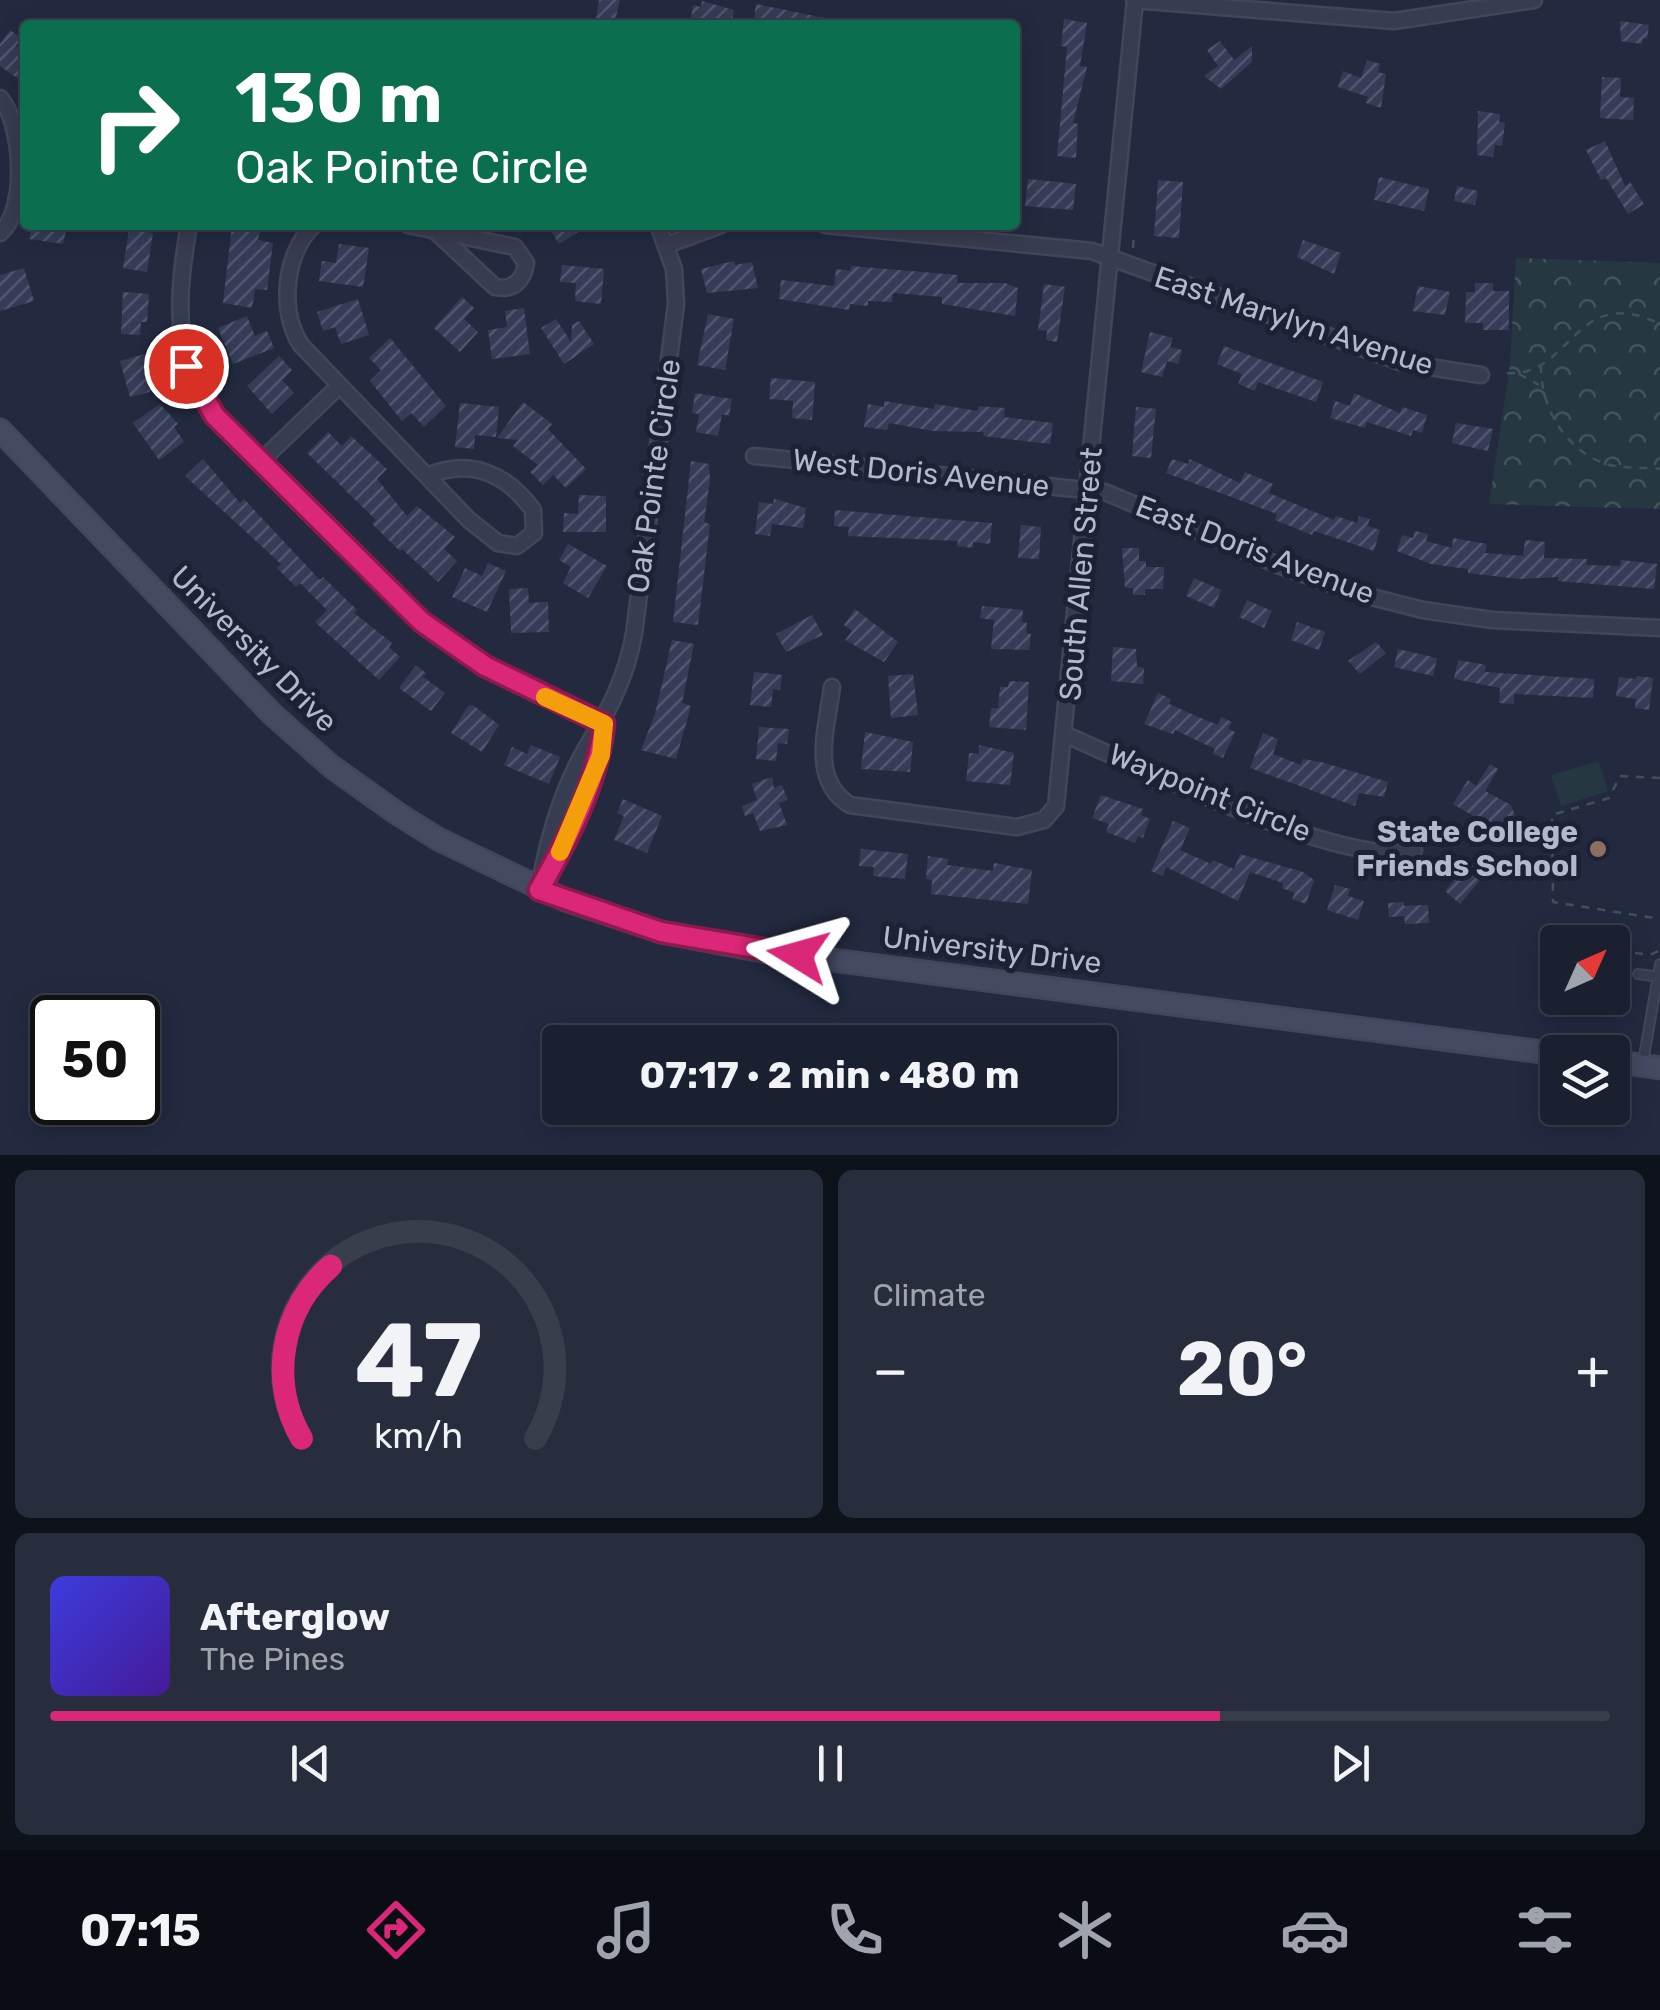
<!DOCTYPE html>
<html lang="en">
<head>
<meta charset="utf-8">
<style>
	:root { --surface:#1a2030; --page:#272d3c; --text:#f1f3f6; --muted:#9fa3ab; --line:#383e4c; --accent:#db2777 }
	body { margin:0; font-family:Rubik,sans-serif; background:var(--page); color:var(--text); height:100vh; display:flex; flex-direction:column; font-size:38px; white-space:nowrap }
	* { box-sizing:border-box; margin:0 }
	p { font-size:32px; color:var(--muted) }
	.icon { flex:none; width:55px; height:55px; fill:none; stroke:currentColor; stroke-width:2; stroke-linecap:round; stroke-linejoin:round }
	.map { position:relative; height:1155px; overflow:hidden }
	.panel { display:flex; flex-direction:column; gap:15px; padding:15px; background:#0e121a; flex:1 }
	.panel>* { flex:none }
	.banner { position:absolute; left:20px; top:20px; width:1000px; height:210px; border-radius:10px; box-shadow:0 5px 25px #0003,0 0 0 2px var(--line); background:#0b6e4f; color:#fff; overflow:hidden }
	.needle { width:65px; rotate:45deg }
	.controls { position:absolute; left:1540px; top:925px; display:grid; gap:20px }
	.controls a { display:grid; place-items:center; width:90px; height:90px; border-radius:10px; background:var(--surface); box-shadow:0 5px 25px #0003,0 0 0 2px var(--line); font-size:50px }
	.speed { position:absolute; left:30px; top:995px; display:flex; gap:20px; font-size:50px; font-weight:700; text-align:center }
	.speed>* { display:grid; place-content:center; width:130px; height:130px; border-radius:50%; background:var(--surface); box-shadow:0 5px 25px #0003,0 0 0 2px var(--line); line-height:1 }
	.speed .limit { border:5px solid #111; border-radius:15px; background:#fff; color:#111 }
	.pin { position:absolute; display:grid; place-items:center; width:85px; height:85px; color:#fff; margin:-42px; border:5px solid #fff; border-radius:50%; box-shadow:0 2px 10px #0007 }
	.me { position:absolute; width:110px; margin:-55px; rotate:278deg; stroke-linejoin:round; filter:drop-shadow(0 0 8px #0008) }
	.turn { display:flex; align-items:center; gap:35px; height:210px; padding:0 50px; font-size:45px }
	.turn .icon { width:130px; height:130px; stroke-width:2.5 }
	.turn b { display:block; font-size:70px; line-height:85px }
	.big { font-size:75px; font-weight:700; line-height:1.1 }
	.panel .tile { flex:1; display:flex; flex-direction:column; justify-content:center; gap:15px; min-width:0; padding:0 35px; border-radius:15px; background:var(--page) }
	.panel .dial { align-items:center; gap:0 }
	.dial svg { height:260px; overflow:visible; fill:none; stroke:var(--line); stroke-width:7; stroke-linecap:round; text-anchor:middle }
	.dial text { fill:var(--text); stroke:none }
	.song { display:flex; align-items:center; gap:30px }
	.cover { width:120px; height:120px; border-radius:15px; background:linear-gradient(135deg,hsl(240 70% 55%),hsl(260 70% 35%)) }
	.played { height:10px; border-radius:5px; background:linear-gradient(90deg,var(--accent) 75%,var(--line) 75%) }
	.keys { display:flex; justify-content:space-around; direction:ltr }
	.heat { display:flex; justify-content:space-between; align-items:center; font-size:55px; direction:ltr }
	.panel .tiles { flex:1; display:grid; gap:15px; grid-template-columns:1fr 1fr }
	.tile:last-child { grid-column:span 2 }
	.trip { position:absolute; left:542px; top:1025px; width:575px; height:100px; border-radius:10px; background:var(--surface); box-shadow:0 5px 25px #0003,0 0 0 2px var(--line); font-weight:700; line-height:100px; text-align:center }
	.tab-bar { display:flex; height:160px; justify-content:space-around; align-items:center; background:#0a0d13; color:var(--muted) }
	.tab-bar .icon { width:70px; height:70px }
	.tab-bar .active { color:var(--accent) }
	.tab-bar b { font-size:45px; color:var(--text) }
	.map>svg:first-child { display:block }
</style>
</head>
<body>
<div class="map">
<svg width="1660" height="1155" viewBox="0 0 1660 1155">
	<defs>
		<pattern id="park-crowns" width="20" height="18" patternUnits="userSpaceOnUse" patternTransform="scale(2.5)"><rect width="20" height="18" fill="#253841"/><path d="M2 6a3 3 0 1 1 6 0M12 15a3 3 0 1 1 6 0" fill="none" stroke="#42535b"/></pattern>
		<pattern id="building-hatch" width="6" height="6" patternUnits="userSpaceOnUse" patternTransform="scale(2.5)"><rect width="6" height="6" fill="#353c57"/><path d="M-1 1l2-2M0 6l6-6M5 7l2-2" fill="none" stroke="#50566e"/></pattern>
	</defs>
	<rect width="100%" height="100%" fill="#232a40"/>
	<path fill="url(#park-crowns)" d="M1516,258l144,5v246l-171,-5 21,-138z"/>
	<path fill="#253841" d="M1599,761l9,30 -47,15 -10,-31z"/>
	<path fill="url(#building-hatch)" d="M599,0h21l-6,25h-19z
		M702,1l32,9 -3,15 -41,-1 3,-19 8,2z
		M756,4l69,14 -1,7h-71z
		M1064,19l23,4 -7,43 7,1 -14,56 5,1 -2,34 -19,-2 10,-109 -6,-1z
		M1620,21l29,4 -2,14 -4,-1 -1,6 -21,-3z
		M10,30l11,8 -5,8 9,6v32l-25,-18v-22z
		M1220,41l14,19 18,-14v16l-31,27 -17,-13 14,-10 -11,-16z
		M1367,60l13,4 -2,8 8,2 -5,34 -15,-5 2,-6 -30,-10 5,-16 18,7z
		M1602,77l19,1 -1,19 14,1 -1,22 -33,-2z
		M1478,111l22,3 -1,8 6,1 -3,23 -7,-1 -2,12 -16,-2z
		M1605,141l20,45 5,-4 14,22 -16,10 -22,-36 -5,2 -15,-30z
		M1379,177l50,12 -5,22 -50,-11z
		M1028,179l48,5 -3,26 -48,-4z
		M1158,180l25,2 -4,56 -25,-2z
		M1457,186l21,5 -3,14 -21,-4z
		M32,225h25l-1,4 10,2 -3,13 -34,-5z
		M232,225h29l-3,15 15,3 -6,47 -12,-1 -3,19 -29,-5z
		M547,225h42l-30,19z
		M129,229l24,4 -6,39 -24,-4z
		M1303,240l38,13 -7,21 -37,-17z
		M339,244l30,4 -6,39 -44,-6 3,-20 14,2z
		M734,261l1,4 17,-3 6,26 -51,5 -6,-24z
		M562,265l42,4 -3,35 -26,-3 1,-18 -16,-1z
		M851,266l107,9 -1,8h48l13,5 -3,28 -73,-12v-7l-49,-4 -1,9 -24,-1v5l-18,-2 -1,6 -70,-11 2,-19 53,6 2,-17 14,2z
		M24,268l10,33 -34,10v-36z
		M1475,283h18v8h16v39h-26v-7h-18l1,-31h9z
		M1044,284l21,3 -8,55 -11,-2 1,-9 -9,-1z
		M1418,286l32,6 -5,23 -32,-4z
		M123,292l26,2 -2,28h-6l-1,13 -19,-1z
		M462,297l12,11 -10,11 14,13 -18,20 -26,-24z
		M358,299l11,36 -28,9 -6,-17 -12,4 -6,-19z
		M524,308l6,46 -38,5 -4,-29 19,-3 -2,-16z
		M708,314l26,5 -9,51 -28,-5z
		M247,316l8,20 12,-5 7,17 -41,16 -15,-36z
		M556,319l15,23 1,-17 7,-4 15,23 -30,20 -23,-36z
		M1150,332l23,6 -3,9 12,3 -4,14 -11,-3 -5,16 -21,-5z
		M390,338l56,68 -22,21 -13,-14 -9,8 -32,-40 11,-11 -12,-12z
		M1224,346l99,36 -7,20 -58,-20 -3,9 -17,-7 4,-10 -25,-10z
		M145,354l5,38 -20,5 -10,-36z
		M279,356l13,14 -10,10 12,13 -22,21 -25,-28z
		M771,378l44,4 -3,38 -20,-2 1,-17 -24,-2z
		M695,393l37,6 -3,17 -7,-2 -4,22 -22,-4 3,-18 -7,-1z
		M1354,393l46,20 2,-6 25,8 -5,18 -9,-3 -2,6 -44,-14 -2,6 -35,-10 5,-17 15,5z
		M884,401l50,8 1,-5 43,7v-5l27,2 -1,9 49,6 -3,21 -67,-8 1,-4 -51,-1 -44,-8 -2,7 -23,-3 4,-23 16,3z
		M523,402l29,22 -4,5 38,40 -20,19 -13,-13 -10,10 -13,-13 8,-7 -25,-19 5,-6 -21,-2z
		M460,403l39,4 -3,30 -21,-2 -1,14 -19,-2z
		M160,404l18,20 -4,3 10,15 -25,18 -26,-37z
		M1136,407l20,2 -5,49 -19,-2z
		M1456,423l37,6 -5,22 -36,-8z
		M328,432l14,14 9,-10 36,33 -10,10 30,37 10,-10 38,31 -11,12 13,12 -19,21 -36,-33 -2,2 -28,-27 4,-4 -69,-67z
		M203,459l37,44 4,-4 76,81 3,-3 34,33 -3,3 38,30 -3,4 11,10 -21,23 -64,-58 12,-12 -27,-27 -4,4 -19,-19 4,-4 -96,-88z
		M1172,459l16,5 2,-5 50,24 5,-11 28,12 -4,9 65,27 2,-4 21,7 2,-7 11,3 -3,7 13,4 -6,21 -60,-20 -2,4 -37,-15 2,-6 -111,-41z
		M691,461l18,3 1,16 -6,42 6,2 -12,101 -25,-3z
		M579,495l27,1v36h-43l1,-19 14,1z
		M774,499l32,9 -3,20 -31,-4 -2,12 -15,-2 4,-32 14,2z
		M835,510l157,13 -2,21 -17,-2v6l-16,-2 1,-5 -110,-5 1,-9 -15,-1z
		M1021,525l20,2 -2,32 -21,-1z
		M1415,531l13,3 -2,7 26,7 1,-10 34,6 -2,9 38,3 2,-16 20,2 -1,16 43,1 -1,6 34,1 1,-6 36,4 -3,25 -96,-8v-4l-39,2 -51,-6v-4l-37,-5 -34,-13 5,-16 11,3z
		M568,544l39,22 -19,32 -25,-15 8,-16 -12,-7z
		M1122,548h17v13h7v6h18l-1,22h-18v6h-12v-7h-8z
		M488,563l18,8 -19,41 -35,-15 13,-29 17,8z
		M1194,578l27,12 -7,18 -28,-12z
		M528,588l1,15 19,-1 1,30 -38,1 -2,-44z
		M1247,600l25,11 -8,17 -25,-11z
		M982,606l41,4 -1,12 5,1 -1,10 5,1 -2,16 -38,-1 3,-29 -14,-2z
		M855,609l43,33 -14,20 -39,-22 7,-9 -8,-6z
		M812,615l11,20 -37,17 -10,-18z
		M1297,622l28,10 -6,18 -28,-10z
		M672,640l22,4 -12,59 9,3 -15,53 -35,-9 14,-36z
		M1376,642l10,11 -26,21 -12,-13z
		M1113,647l23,2 1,18 7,1 -1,16 -32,-3z
		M1398,649l39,9 -4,18 -39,-9z
		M1458,660l28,5 -1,7 109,7 -1,19 -79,-4v10l-15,-1 1,-15 -46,-9z
		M416,665l10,8 -3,4 22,16 -14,18 -32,-23z
		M754,672l28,3 -2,15 -7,-1 -2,18 -21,-2z
		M913,674l5,41 -27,3 -3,-42z
		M1636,676l17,2 -4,32 -14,-2 1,-9 -20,-3 3,-19 17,2z
		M1009,681l20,1 -3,48 -37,-3 2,-19h7l2,-21h8z
		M1158,693l13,6 -2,5 36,16 13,5 3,-8 11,5 -4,7 7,3 -12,26 -10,-4 2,-5 -40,-19 -2,4 -29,-10z
		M473,705l26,20 -17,27 -31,-19 17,-27z
		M759,727l30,2 -2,15 -9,-1 -2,18 -20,-2z
		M865,732l48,10 -3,30 -49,-3z
		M1263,733l15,6 -5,15 28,11 2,-6 18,3 67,20 -4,15 -25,-4 -4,13 -105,-38z
		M531,745l29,12 -11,27 -45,-19 8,-18 15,7z
		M979,745l35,8 -4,32 -44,-4 3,-28 10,1z
		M1490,764l8,5 -13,22 26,14 6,17 -34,8 -3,-10 -27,-16 15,-24 8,6z
		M772,777l2,11 8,-3 6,15 -9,3 8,22 -27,6 -7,-18 -8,3 -3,-10 15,-6 -5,-16z
		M1101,795l42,14 -2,6 9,4 -7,19 -5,-2 -3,7 -29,-11 3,-8 -17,-6z
		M623,799l39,17 -15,37 -33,-13 10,-24 -7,-3z
		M1173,821l17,7 -10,22 31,14 2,-4 21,9 6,-15 63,18 11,8 -8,24 -14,-5 3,-6 -13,-5 1,-5 -33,-11 -12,29 -72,-34 -3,9 -12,-5z
		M861,849l47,5 -3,25 -32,-3 1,-9 -15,-1z
		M928,856l20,3 -1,6 46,6 1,-8 38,7 -4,34 -97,-10 1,-14 -6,-1z
		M1471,860l15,13 -26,31 -15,-13z
		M1335,885l15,4 -2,7 16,5 -6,19 -31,-10z
		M1404,902v4l24,-1 1,18 -24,1 -1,-8 -15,1 -1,-14z"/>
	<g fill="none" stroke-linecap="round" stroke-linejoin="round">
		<defs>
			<path id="lane" d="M1638,974l22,3
				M1643,1062l17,-98"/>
			<path id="street" d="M1134,0l260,21 140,-21
				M0,98c23,25 28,113 0,135
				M189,225c-12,70 -18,131 26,192l207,205 63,43 119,59
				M314,225c-30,29 -35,86 -13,120l168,175 29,23 19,3 17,-13 -1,-23c-27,-37 -63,-52 -106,-34
				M408,225l107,22 11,16c-2,17 -13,28 -31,24l-61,-57
				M825,225l267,26 311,112 78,12
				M667,245l54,-20
				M754,456l351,36 173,73 78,28 67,17 69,10 168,8
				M260,462l79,-76
				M832,687c-5,41 -23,93 18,118l167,22 27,-7 12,-14 79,-806
				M1066,735c68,29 284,136 348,115
				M544,881l57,-126 3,-30
				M539,889c8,-47 23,-99 47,-141 23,-38 40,-70 48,-114l42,-330 -2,-35 -16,-44"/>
			<path id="secondary" d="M0,430l272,284 60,53 66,47 40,25 127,61 96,32 101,19 796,103
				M1612,1061l48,7"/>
		</defs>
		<use href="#lane" stroke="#414659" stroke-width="12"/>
		<use href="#street" stroke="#414659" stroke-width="19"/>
		<use href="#secondary" stroke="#414659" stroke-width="25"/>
		<path stroke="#3e5259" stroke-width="2.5" stroke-dasharray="8 8" stroke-linecap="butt" d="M1133,248l1,-12
			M1541,365c-1,42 24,85 65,99 18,5 36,3 54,5
			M1507,373c65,5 67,-91 153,-49
			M1519,374l20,11
			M1660,778l-40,-2 -11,22 -57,17 1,87 107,17
			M1561,942h17
			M1612,947l9,3
			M1635,953l15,2 10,-5
			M1612,954l11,-3"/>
		<use href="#lane" stroke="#373d50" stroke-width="8"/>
		<use href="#street" stroke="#373d50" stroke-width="14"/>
		<use href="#secondary" stroke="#454a63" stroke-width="20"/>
	</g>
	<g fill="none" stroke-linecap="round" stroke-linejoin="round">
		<defs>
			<path id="route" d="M186,366l29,50 207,206 63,44 119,58c-6,58 -36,115 -65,166l122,42 137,23"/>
		</defs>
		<use href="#route" stroke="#8e194d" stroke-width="25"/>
		<use href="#route" stroke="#db2777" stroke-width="18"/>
		<path stroke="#f59e0b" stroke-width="18" d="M545,697l59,27 -3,31 -41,97"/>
	</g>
	<circle fill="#8d6e63" stroke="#1c2235" stroke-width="4" cx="1598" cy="849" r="10"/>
	<g text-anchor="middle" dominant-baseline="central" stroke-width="10" stroke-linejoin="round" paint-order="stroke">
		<g font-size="30" fill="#b4b8cb" stroke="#1c2235">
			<text transform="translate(1294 321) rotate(18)">East Marylyn Avenue</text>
			<text transform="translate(921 473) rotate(6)">West Doris Avenue</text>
			<text transform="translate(654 476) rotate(-82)">Oak Pointe Circle</text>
			<text transform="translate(1255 550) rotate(21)">East Doris Avenue</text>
			<text transform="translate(1081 574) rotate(-85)">South Allen Street</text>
			<text transform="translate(254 649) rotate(45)">University Drive</text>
			<text transform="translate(1210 793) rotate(22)">Waypoint Circle</text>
			<text transform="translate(992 950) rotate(7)">University Drive</text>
		</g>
		<g font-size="30" font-weight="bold" fill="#b4b8cb" stroke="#1c2235" text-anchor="end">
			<text x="1578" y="832">State College<tspan x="1578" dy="34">Friends School</tspan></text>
		</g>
	</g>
</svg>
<div class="controls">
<a><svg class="needle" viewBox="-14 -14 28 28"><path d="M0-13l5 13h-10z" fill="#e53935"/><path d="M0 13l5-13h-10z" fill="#9fa3ab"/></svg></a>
<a><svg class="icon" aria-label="layers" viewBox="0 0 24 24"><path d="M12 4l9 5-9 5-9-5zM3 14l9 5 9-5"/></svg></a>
</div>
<div class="speed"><div class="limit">50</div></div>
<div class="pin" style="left:186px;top:366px;background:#d93025"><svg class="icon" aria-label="arrive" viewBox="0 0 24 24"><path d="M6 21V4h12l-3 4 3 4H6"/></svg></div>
<svg class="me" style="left:798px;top:955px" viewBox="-20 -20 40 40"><path d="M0-17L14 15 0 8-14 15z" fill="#db2777" stroke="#fff" stroke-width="4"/></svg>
<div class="trip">07:17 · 2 min · 480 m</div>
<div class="banner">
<div class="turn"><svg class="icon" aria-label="right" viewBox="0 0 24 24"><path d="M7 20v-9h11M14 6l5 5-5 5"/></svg><div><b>130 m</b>Oak Pointe Circle</div></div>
</div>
</div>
<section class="panel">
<div class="tiles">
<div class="tile dial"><svg viewBox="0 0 100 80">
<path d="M14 69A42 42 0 1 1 86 69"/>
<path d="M14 69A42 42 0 0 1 23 16" stroke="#db2777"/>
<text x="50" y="56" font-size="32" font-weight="700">47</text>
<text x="50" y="72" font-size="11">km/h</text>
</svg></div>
<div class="tile"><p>Climate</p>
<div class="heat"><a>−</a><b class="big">20°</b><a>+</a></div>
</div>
<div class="tile">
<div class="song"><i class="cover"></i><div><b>Afterglow</b><p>The Pines</p></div></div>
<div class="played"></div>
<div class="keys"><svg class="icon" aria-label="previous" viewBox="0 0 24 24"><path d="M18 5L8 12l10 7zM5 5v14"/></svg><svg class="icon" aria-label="pause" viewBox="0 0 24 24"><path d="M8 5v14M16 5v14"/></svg><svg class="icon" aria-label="next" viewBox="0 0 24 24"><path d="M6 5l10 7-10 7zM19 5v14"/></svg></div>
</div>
</div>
</section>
<nav class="tab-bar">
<b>07:15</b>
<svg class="icon active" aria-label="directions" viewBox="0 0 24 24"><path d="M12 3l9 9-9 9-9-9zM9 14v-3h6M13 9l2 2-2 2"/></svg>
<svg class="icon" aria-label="music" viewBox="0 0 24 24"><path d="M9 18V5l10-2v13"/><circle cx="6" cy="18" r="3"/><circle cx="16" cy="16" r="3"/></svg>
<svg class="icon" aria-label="phone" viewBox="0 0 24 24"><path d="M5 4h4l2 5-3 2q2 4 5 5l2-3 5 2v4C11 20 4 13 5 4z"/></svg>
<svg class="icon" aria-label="climate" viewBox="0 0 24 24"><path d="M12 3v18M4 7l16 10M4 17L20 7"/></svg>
<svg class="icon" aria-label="car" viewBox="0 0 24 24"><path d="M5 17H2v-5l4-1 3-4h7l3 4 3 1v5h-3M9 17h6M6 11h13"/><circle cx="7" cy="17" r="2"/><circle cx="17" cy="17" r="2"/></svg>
<svg class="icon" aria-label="filters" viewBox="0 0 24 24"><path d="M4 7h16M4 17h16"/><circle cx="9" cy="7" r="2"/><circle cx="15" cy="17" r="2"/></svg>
</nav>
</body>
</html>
